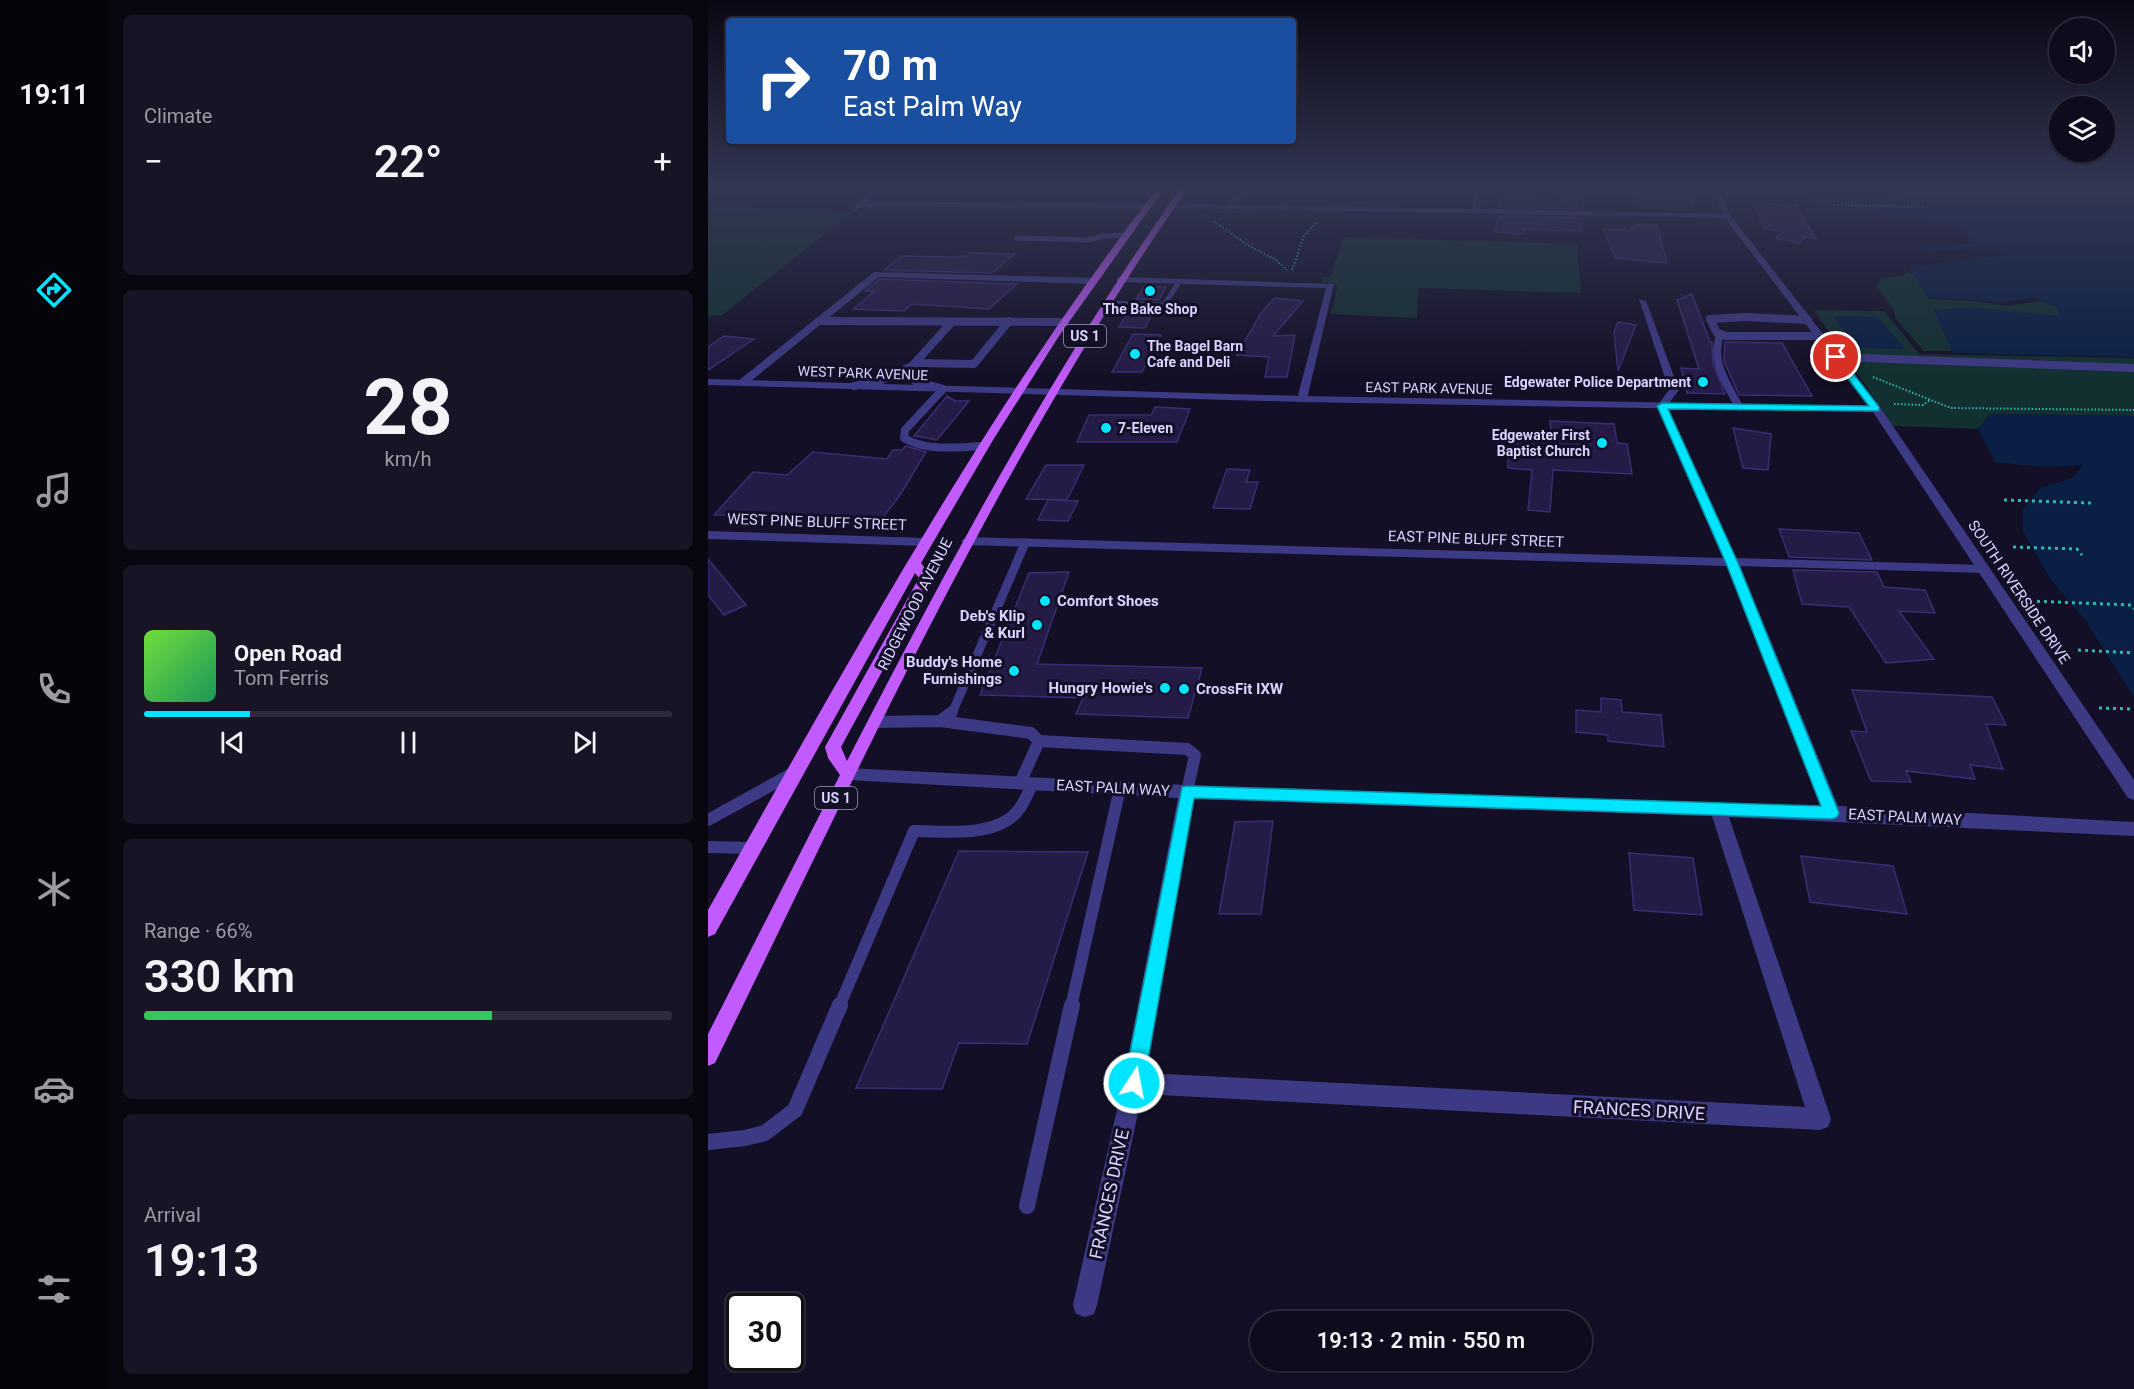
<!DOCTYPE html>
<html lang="en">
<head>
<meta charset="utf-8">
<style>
	:root { --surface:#0e0b1c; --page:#171425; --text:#f1f3f6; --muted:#9b9ba3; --line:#2e2b3b; --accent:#00e5ff }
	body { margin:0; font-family:Roboto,sans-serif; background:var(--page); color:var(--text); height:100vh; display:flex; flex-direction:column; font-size:22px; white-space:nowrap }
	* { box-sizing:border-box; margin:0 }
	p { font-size:20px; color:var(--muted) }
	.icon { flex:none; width:33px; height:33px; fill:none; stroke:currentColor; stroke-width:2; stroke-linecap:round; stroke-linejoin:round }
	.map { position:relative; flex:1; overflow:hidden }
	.details { display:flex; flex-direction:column; gap:15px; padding:15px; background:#08060f; width:600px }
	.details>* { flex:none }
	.guide { position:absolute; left:18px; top:18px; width:570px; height:126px; border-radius:6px; box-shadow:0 2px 4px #0004,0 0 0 2px var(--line); background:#1a4fa0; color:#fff; overflow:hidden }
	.fabs { position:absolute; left:1341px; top:18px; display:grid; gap:12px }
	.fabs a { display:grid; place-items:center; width:66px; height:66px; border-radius:50%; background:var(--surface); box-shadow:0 2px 4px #0004,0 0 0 2px var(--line); font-size:30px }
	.speed { position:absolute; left:18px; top:1293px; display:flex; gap:12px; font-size:30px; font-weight:700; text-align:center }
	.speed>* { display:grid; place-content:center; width:78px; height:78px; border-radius:50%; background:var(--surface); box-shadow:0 2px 4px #0004,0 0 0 2px var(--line); line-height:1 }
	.speed .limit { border:3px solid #111; border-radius:9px; background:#fff; color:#111 }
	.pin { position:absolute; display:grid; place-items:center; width:51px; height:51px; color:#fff; margin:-26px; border:3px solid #fff; border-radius:50%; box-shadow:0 2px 6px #0007 }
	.me { position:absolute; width:66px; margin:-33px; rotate:11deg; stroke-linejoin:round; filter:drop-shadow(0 0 4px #0008) }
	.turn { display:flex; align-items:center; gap:21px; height:126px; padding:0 18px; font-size:27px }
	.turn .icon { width:78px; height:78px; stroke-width:2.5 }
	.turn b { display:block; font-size:42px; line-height:51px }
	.big { font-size:45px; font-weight:600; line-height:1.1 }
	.details .card { flex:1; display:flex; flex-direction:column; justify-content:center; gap:9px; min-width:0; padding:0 21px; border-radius:9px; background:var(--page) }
	.details .dial { align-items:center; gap:0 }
	.dial b { font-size:78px; line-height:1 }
	.song { display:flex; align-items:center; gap:18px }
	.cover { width:72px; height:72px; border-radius:9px; background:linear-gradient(135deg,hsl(100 70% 55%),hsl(150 70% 35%)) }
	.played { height:6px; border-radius:3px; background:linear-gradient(90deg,var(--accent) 20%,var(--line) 20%) }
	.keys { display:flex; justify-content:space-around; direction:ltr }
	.heat { display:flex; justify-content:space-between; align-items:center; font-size:33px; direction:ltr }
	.charge { height:9px; border-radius:4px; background:linear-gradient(90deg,#34c759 66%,var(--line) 0) }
	.trip { position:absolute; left:542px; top:1311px; width:342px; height:60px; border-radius:30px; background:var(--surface); box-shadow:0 2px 4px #0004,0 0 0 2px var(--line); font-weight:600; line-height:60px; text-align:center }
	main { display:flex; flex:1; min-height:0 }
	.tab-bar { display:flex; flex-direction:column; width:108px; justify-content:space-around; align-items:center; background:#06040b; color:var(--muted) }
	.tab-bar .icon { width:42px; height:42px }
	.tab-bar .selected { color:var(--accent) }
	.tab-bar b { font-size:27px; color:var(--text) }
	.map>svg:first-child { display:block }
</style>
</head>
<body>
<main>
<nav class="tab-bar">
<b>19:11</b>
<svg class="icon selected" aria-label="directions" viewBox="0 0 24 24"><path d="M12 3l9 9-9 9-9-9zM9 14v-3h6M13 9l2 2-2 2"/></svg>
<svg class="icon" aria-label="music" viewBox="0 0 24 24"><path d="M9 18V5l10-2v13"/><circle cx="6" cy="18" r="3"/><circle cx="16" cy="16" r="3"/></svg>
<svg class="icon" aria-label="phone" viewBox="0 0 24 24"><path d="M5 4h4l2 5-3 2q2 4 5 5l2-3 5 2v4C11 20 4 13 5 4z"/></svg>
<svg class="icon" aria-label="climate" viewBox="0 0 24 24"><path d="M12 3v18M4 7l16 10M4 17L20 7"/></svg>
<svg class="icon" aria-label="car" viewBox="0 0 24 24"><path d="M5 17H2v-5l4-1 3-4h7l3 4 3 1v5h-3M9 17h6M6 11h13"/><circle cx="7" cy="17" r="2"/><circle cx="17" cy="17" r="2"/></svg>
<svg class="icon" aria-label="filters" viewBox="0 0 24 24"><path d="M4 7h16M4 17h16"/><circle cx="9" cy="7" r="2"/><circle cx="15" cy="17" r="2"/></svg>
</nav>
<section class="details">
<div class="card"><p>Climate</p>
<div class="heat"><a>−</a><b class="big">22°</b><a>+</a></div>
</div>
<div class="card dial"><b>28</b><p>km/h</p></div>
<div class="card">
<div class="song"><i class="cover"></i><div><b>Open Road</b><p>Tom Ferris</p></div></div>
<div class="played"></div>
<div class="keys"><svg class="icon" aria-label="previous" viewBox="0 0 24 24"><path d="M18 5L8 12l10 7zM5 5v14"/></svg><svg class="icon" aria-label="pause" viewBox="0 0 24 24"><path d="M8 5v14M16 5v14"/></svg><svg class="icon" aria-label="next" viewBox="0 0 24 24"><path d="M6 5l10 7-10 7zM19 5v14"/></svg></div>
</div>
<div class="card"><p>Range · 66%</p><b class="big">330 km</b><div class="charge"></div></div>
<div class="card"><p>Arrival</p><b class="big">19:13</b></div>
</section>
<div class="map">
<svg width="1426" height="1389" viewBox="0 0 1426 1389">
	<rect width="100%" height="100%" fill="#130f26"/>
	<path fill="#12302f" d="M0,206l145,6 -131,103 -14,1z
		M636,237l233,7 4,49 -163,-5 -1,30 -86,-4 7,-28 -6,-3 -11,-1 1,-5h8z
		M1200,273l9,2 16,18 -7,3 3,3 44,2 34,5 32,-5 13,2 18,12 -110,36h-36l-29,-33 -1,-8 -18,-24 5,-8 16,-1z
		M1106,310l70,1 35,43 215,4v58l-144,-2 -12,15 -85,-3z"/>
	<path fill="#0a1f44" d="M1185,186h241v171l-181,-4 -19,-43 39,-3 86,9 -2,-9 -25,-9 -30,4 -75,-5 -18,-30 93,-12 -9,-8 -69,5 -4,-4 56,-5 -20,-17 -102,-14 -9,-8 -44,-5 102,-4z
		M1129,316l41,1 27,32 -47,-1 -24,-30z
		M1282,414l144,2v282l-48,-77 -35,-41 -28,-49v-21l17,-22 33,-10 10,-13 -39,2 -49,-5 -17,-33z"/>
	<path fill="#241b47" stroke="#3b2d73" stroke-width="1.5" d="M796,186h22l-2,13 41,2 2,-15h17l-1,23 -83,-2z
		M922,186h62v18h-52z
		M1045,203l43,2 20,34 -10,-2 -7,6 -23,-5 7,-6 -18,-4z
		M790,216l84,2 -1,13 -57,-2 -1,5 -28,-2z
		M929,224l20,1 10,38 -52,-5 -11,-29 28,1 -1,-3h6z
		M262,253l45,1 -23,19 -108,-3 18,-14 54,1 10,-1z
		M172,279l137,5 -28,25 -77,-5 -8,7 -51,-2 22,-18h-10z
		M436,287h22l-7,13 -23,-1z
		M984,294l18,48h2l1,22 12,30 -38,-1 -6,-25 18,1 -22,-69z
		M567,298l28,3 -30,35 22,-1 -8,42h-22l4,-20 -32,-2 24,-42z
		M422,309l24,1 -9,18 -26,-1z
		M910,322l18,3 -18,46 -4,-39z
		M425,334l28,1 -19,37h-30z
		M16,336l30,3 -46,31v-23z
		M1017,342l57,1 30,53 -73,-1 -15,-34z
		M239,396l8,5h14l-32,39 -23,-4z
		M447,407l35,2 -13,33h-100l12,-27h62z
		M842,421l64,3 3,19 10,1 5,30 -79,-4 -3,42 -22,-2 4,-40 -24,-2v-37l43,1z
		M1025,428l38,6 -3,36 -25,-2z
		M198,446l20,6 -26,43 -23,30h-41l2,-4 -68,-3 3,-3h-59l39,-43 34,3 26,-23 74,7 6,-9h9z
		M338,465h38l-17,35 -41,-1z
		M519,469l23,1 -4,12h12l-8,27 -37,-1z
		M340,500l30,1 -10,20 -30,-1z
		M1071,529l80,4 13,27 -83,-3z
		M0,559l38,46 -22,10 -16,-20z
		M1085,570l84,2 7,15 41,3 10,23 -36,-2 35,48 -48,4 -37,-56 -47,-3z
		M361,572l-32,92 165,4 -14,50 -112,-4 7,-16 -103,-3 49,-122z
		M1144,690l140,7 14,28 -20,-1 17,45 -33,-4 5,14 -69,-8 5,11 -40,-1 -20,-50 16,1z
		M893,698l20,2 1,12 39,3 3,32 -56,-6v-6l-32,-3v-22l25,2z
		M565,821l-12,93h-42l16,-92z
		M251,851l129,1 -61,192 -68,-1 -17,46 -86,-1z
		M921,853l64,5 9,57 -68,-5z
		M1093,856l92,10 14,48 -97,-12z"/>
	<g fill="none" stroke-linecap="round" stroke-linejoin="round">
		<path stroke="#2fb8b0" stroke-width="2" stroke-dasharray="1.5 2" stroke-linecap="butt" d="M1179,188h25l4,4
			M1126,205l89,2
			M506,221l32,23 30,16 11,10
			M584,270l12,-34 13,-14
			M1165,377l78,31 183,2
			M1186,404l29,1 7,-5"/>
		<path stroke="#2fb8b0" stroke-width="3" stroke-dasharray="3 4" stroke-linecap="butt" d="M1296,500l87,3
			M1305,547l64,2 5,6
			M1322,601l101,4 3,4
			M1370,650l56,3
			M1391,708l35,1"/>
		<path stroke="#3d3a85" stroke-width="5" d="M153,204l286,2
			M523,207l16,-21
			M147,209l26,-23
			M309,238l72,2 14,-4 23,-1
			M397,303l59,2 15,-23
			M1020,318h38"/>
		<path stroke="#3d3a85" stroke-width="8" d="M1100,320l-62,-3 -36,2 7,14 9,3h94
			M111,321l245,1
			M1013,334c-12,26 6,50 18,73
			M1128,357l298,11
			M207,363l59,1 35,-43
			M204,366l3,5 -2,6 2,4 25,7
			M146,386l25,-5 33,-15 39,-43
			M235,389l-38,41 -1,8c23,14 54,9 79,8"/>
		<path stroke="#3d3a85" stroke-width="9" d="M242,714l3,-3 72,-168"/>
		<path stroke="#3d3a85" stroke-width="12" d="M232,721l91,12 8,8 -19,42
			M167,722l65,-1 12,-9
			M331,741l148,8 8,6 -8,37
			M0,820l85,-47
			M0,847l44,1
			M131,1007l75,-176c30,0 78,7 102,-18 7,-8 12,-19 16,-29
			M363,1007l49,-219"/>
		<path stroke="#3d3a85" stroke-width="16" d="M0,1142l37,-4 20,-5 30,-23 45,-105
			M319,1206l45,-201"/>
		<path fill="#3d3a85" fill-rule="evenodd" d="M767,186h6l-1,23 248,5 4,2 -4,2 -556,-10 -4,-2 4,-2 301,5z
			M166,272l220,6 4,3 -4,3 -215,-7 -133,108h-8v-4z
			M412,277l214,7 -27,115 -5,3 -5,-3 29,-111 -209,-6v-4z
			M931,299l7,2 33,89 -12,16 69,152 248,7 6,4 -6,4 -244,-7 98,240 296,16v14l-405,-19 102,302 -3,8 -8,3 -678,-36 -45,211 -3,9 -9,3 -9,-3 -3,-9 50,-222 55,-285 -330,-18 -6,-1 -2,-5 2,-5 6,-1 339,17 634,21 -94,-240 -760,-21 -6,-4 6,-4 756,21 -66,-152 12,-16zM486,799l518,17 93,291 -659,-34z
			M0,531l217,7 6,4 -6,4 -217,-7z"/>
		<path fill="#3d3a85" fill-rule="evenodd" d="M1003,186h6l14,30 149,191 254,373v20l-6,-2 -255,-386 -571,-10 -594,-17v-6l594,17 566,10 -143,-188z"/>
		<path fill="#c25bff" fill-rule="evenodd" d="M451,186h7l-107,150 -66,104 -72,123 12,15 -92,169 6,14c102,-198 206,-393 335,-575h7c-190,274 -328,578 -474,877l-7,3v-32l132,-259 -12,-17 -3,-11 94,-169 -4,-5 -200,361 -7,3v-27c140,-247 277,-499 451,-724z"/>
	</g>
	<linearGradient id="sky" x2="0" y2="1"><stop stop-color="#0a0815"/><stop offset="0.49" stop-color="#333752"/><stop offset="1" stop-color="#333752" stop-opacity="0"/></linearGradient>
	<rect width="1426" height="381" fill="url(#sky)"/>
	<path fill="#00e5ff" stroke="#0095a6" stroke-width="1.5" d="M1125,355h6l40,52v4l-211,-2 70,154 101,250 -2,4 -5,2 -638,-21 -50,285 -3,7 -7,3 -7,-3 -3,-7 58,-296 5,-1 634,20 -95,-243 -69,-157 5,-3 207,3 -36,-47z"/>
	<g fill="#00e5ff" stroke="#130f26" stroke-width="2">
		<circle cx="442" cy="291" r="6"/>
		<circle cx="427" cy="354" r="6"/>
		<circle cx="995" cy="382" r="6"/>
		<circle cx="398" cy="428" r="6"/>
		<circle cx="894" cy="443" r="6"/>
		<circle cx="337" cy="601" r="6"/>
		<circle cx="329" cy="625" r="6"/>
		<circle cx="306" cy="671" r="6"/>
		<circle cx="457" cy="688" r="6"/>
		<circle cx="476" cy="689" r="6"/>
	</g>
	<g text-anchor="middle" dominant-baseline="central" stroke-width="6" stroke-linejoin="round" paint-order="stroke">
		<g font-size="14" font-weight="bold" fill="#d9d4ff" stroke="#130f26" text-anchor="start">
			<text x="442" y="309" text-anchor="middle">The Bake Shop</text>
			<text x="439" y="346">The Bagel Barn<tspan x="439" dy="16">Cafe and Deli</tspan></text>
			<text x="983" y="382" text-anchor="end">Edgewater Police Department</text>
			<text x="410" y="428">7-Eleven</text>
			<text x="882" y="435" text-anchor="end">Edgewater First<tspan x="882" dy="16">Baptist Church</tspan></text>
		</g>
		<g fill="#130f26" stroke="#9e99be" stroke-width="1.5">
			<rect x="356" y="325" width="42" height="22" rx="4.5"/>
			<rect x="107" y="787" width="42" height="22" rx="4.5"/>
		</g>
		<g font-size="14" font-weight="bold" fill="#d9d4ff">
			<text x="377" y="336">US 1</text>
			<text x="128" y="798">US 1</text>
		</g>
		<g font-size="14" fill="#d9d4ff" stroke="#130f26">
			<text transform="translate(155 373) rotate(2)">WEST PARK AVENUE</text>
			<text transform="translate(721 388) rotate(1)">EAST PARK AVENUE</text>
		</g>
		<g font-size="15" fill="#d9d4ff" stroke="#130f26">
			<text transform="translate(109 522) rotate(2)">WEST PINE BLUFF STREET</text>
			<text transform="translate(768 539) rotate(2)">EAST PINE BLUFF STREET</text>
			<text transform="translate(1311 592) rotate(56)">SOUTH RIVERSIDE DRIVE</text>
			<text transform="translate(207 604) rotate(-63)">RIDGEWOOD AVENUE</text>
			<text transform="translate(405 788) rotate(3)">EAST PALM WAY</text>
			<text transform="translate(1197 817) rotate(3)">EAST PALM WAY</text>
		</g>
		<g font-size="15" font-weight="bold" fill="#d9d4ff" stroke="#130f26" text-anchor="end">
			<text x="349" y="601" text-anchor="start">Comfort Shoes</text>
			<text x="317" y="616">Deb's Klip<tspan x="317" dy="17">&amp; Kurl</tspan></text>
			<text x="294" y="662">Buddy's Home<tspan x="294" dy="17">Furnishings</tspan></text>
			<text x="445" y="688">Hungry Howie's</text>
			<text x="488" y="689" text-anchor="start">CrossFit IXW</text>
		</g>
		<g font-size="18" fill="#d9d4ff" stroke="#130f26">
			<text transform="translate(931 1110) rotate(3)">FRANCES DRIVE</text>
			<text transform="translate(401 1194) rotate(-78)">FRANCES DRIVE</text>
		</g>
	</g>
</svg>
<div class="fabs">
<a><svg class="icon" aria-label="sound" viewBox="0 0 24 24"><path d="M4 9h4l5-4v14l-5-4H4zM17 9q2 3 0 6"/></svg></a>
<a><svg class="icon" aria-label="layers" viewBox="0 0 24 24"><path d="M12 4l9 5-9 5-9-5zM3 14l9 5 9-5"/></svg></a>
</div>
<div class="speed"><div class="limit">30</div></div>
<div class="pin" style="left:1128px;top:357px;background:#d93025"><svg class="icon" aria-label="arrive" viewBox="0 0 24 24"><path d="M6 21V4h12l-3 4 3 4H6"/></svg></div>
<svg class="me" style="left:426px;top:1083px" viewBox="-20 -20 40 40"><circle r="17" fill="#00e5ff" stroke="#fff" stroke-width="3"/><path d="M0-11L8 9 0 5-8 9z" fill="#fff"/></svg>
<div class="trip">19:13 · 2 min · 550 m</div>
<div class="guide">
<div class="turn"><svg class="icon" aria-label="right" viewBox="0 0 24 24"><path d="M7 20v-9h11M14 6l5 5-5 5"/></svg><div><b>70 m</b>East Palm Way</div></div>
</div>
</div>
</main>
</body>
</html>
